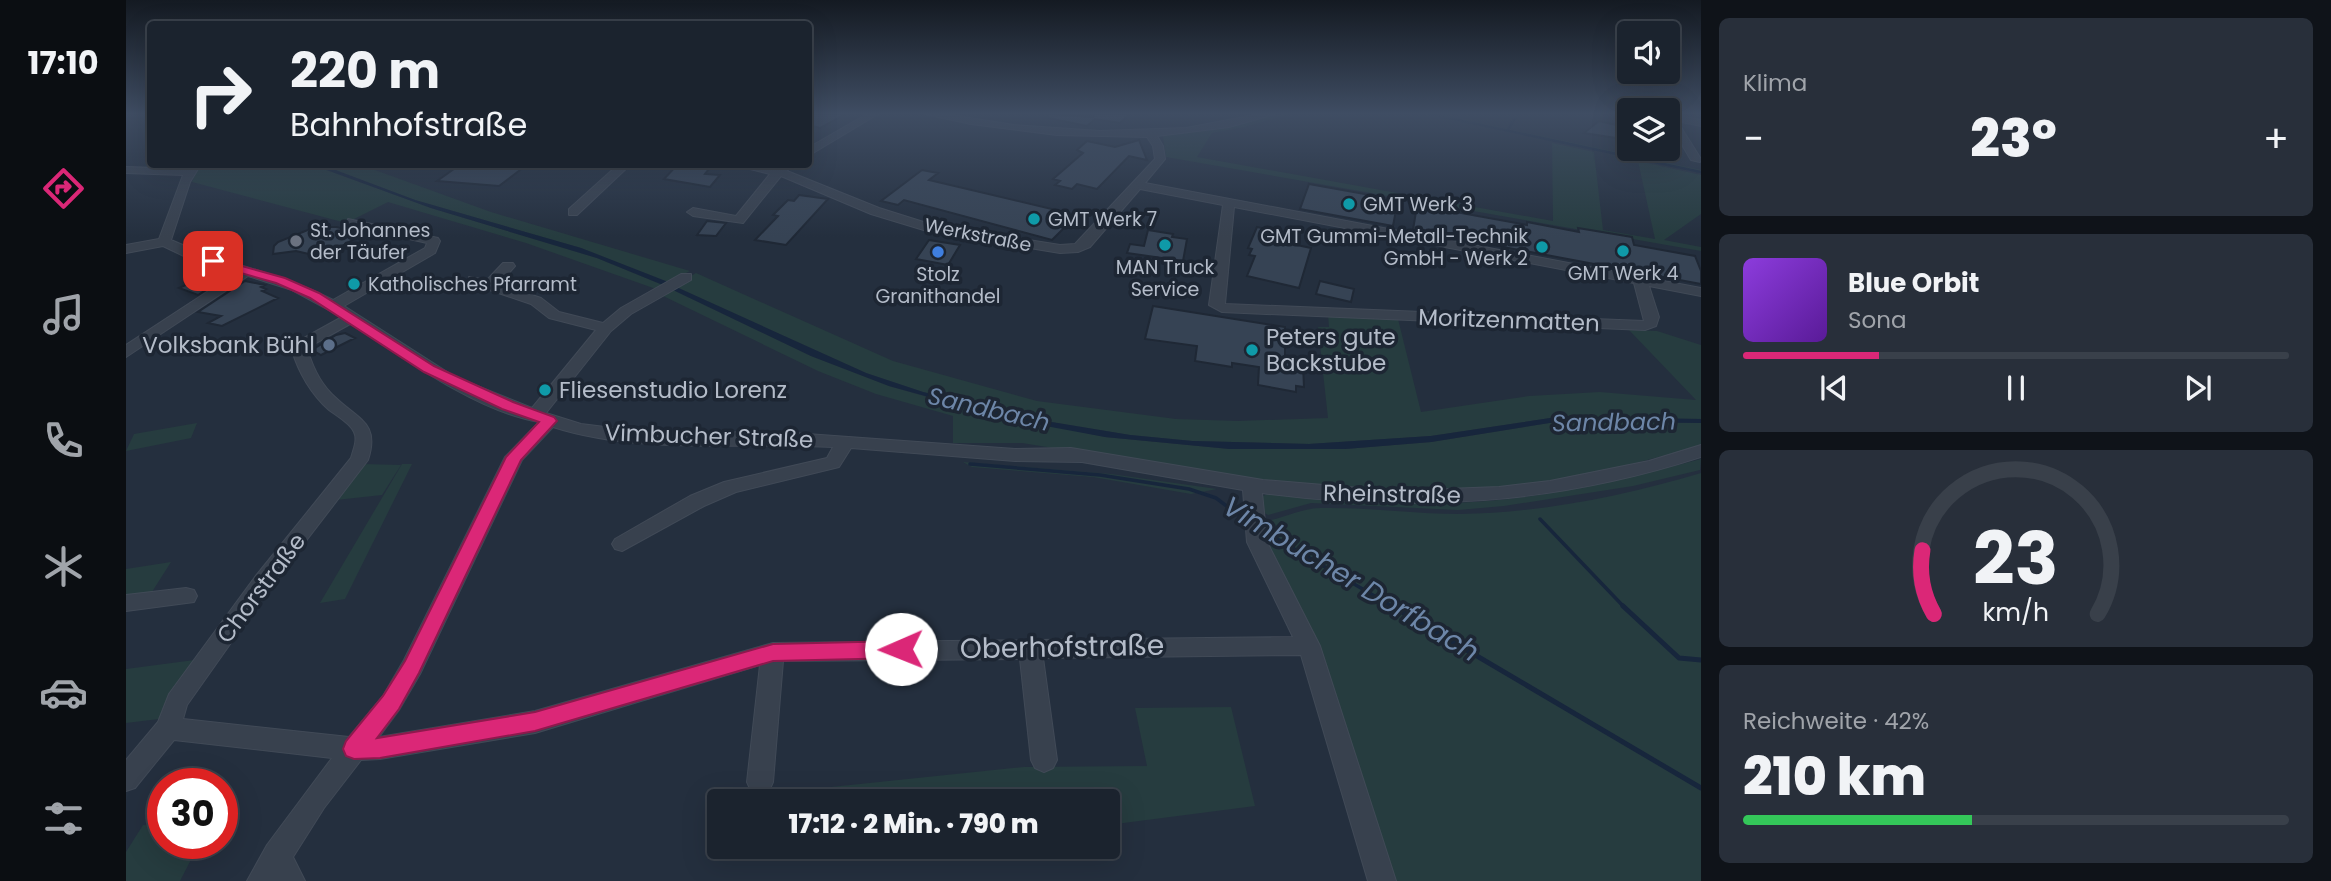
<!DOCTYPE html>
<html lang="de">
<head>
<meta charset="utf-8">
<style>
	:root { --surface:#1b232e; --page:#282f3a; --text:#f1f3f6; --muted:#a0a4aa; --line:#39404a; --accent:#db2777 }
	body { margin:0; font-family:Poppins,sans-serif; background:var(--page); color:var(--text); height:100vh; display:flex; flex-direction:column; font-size:26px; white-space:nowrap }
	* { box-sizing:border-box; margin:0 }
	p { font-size:23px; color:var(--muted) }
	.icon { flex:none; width:38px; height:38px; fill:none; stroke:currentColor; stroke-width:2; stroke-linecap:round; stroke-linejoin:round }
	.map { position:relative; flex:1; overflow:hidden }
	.sheet { display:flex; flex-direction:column; gap:18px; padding:18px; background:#0f1319; width:630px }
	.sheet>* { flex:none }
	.hud { position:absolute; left:21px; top:21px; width:665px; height:147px; border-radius:7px; box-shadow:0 7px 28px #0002,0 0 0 2px var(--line); background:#1b232e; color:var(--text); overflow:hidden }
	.buttons { position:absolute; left:1491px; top:21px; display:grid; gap:14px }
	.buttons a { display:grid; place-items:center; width:63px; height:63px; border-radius:7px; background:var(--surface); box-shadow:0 7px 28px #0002,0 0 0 2px var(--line); font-size:35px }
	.speed { position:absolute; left:21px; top:768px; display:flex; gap:14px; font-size:35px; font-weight:700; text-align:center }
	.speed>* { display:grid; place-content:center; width:91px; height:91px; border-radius:50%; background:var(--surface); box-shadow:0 7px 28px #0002,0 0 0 2px var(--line); line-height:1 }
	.speed .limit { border:10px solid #d22; background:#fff; color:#111 }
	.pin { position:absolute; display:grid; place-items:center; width:60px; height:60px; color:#fff; margin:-30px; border-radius:14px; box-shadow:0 4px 10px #0006 }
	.me { position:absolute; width:77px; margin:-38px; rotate:269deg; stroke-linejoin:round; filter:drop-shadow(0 0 5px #0008) }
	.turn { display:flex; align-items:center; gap:24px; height:147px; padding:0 28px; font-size:32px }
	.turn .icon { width:91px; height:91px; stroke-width:2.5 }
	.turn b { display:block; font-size:49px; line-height:60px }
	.big { font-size:52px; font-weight:800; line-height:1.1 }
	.sheet .card { flex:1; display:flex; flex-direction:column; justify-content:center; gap:10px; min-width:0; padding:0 24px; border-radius:10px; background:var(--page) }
	.sheet .dial { align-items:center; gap:0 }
	.dial svg { height:182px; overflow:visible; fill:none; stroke:var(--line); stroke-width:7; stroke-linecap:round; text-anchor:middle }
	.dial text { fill:var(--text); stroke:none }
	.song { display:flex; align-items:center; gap:21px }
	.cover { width:84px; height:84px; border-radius:10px; background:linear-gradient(135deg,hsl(270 70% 55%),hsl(270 70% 35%)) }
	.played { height:7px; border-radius:4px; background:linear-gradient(90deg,var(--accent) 25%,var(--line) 25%) }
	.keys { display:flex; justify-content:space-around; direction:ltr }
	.heat { display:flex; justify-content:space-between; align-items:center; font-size:38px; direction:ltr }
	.charge { height:10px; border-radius:5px; background:linear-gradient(90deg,#34c759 42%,var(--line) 0) }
	.trip { position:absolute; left:581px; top:789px; width:413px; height:70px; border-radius:7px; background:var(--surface); box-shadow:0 7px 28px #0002,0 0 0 2px var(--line); font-weight:800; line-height:70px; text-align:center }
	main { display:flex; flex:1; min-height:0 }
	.tabs { display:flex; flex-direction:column; width:126px; justify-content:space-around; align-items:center; background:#0b0e12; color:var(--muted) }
	.tabs .icon { width:49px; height:49px }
	.tabs .active { color:var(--accent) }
	.tabs b { font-size:32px; color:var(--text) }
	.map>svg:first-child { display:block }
</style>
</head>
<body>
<main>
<nav class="tabs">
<b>17:10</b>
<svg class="icon active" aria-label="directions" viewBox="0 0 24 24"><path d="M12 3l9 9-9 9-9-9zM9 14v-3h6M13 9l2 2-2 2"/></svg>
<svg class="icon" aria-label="music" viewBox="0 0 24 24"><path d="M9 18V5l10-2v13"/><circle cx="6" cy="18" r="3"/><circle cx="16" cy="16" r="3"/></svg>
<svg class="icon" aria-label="phone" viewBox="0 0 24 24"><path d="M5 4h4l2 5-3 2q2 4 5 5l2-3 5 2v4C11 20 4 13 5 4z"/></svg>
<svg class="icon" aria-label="climate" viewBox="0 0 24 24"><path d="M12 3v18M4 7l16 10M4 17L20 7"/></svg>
<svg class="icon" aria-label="car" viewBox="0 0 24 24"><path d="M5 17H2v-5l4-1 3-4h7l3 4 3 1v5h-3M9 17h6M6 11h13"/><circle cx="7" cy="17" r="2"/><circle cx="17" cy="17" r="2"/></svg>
<svg class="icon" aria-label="filters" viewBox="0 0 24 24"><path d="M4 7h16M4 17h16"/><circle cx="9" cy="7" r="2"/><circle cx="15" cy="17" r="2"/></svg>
</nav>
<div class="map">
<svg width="1575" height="881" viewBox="0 0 1575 881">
	<rect width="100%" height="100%" fill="#242f3e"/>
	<path fill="#263c3f" d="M1154,114h9l-45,13 -32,6 -15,24 356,64 -1,-78 42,9 9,78 52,9 -17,-78 63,14v39l-37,26 37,7v4l-535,-94 -3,-21 59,-9z
		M1299,114h13l263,56v3z
		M77,165h110l118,43 166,50 66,27 -7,4 -130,-46 -138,-41 -42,21 -154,-41 4,-11z
		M196,165h39l130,47 199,59 -22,11 -87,-34 -166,-48z
		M570,273l197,88 144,40 139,18 62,2 90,-3 -10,-91h11l-1,-12 70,4 23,93 108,-16 71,-4 96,8 -67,-70 28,1 44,14v74l-144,-2 -126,19 -122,8 -117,-3 -62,-6 -103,-17 -104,-26 -57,-19 -192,-87z
		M543,288l142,68 78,30 70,20 146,31 125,12h115l86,-7 130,-21 140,2v23l-123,32 -81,11 -113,3 -140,-13 -222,-36h-69v-27l-77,-22 -58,-23 -159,-77z
		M71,423l-6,15 -65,13 8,-17z
		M1575,459l-1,11 -67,16 -129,20 -46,4 -147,-7 -43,12 -5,-3 -2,-15 8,-4c62,5 124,12 186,10 85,-3 165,-23 246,-44z
		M837,462l148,12 106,15 -26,5 -98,-17 -121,-10z
		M237,464l38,1 -19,30 -46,5z
		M276,464h10l-67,135 -25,4z
		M1575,473v408h-314l-125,-348 2,-12c20,-2 37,-13 57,-13 46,-1 92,6 139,6 81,-1 163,-18 241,-41z
		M45,562l-21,33 -24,4v-30z
		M76,659l-43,60 -33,4v-54z
		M1105,707l24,99 -147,19v-23h-345l1,-8 260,-27 123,-1 -12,-58z
		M17,825l20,1v18h36l-19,37h-54v-29z"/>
	<path fill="#17263c" d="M187,165h9l93,35 166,48 87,34 -5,3 -66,-27 -166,-50z
		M548,286l192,87 57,19 104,26 103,17 62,6 117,3 122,-8 126,-19 144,2v4l-139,-2 -131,21 -86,7h-115l-125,-12 -92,-17 -124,-34 -78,-30 -142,-68z"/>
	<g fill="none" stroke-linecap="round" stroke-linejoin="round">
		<path stroke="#17263c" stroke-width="2.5" d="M1304,114l271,58
			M1382,130l7,-12"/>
		<path stroke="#17263c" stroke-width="3.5" d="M844,464l130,11 89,14 27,9 33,25
			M1414,519l85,89
			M1136,530l133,78"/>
		<path stroke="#17263c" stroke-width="5" d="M1266,606l309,182
			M1497,606l56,52 22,2"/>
	</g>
	<path fill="#364354" stroke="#1f2835" stroke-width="2" d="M682,114h37l-25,14 -12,-3z
		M922,114l45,3 1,-3h36l-10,9 -25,-4 -8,7 -39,-8z
		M1473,121l30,7v12l-45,-7z
		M1013,140l8,20 -18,-4 -32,33 -20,-5 -5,5 -17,-4 5,-4 -7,-2 30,-26 -6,-3 10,-9 28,6z
		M335,164h67l-29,22 -62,-5z
		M552,164h35l-8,10 15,1 -10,12 -46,-8z
		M796,170l16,3 -9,7 148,35 -25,25 -148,-40 -6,5 -17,-4z
		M1183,184l89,16 -5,26 -93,-17z
		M673,195l29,4 -42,46 -31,-5 23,-24 -5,-1 15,-15 6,1z
		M1291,205l110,20v-3l52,10 -1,-4 54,9 2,8 61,11 6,15v13l-288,-54z
		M581,221l19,2 -10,13 -19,-1z
		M189,227h21l29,6 -43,24 -26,-6 -23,3 1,-8 4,-4z
		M1131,227l19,4 7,6 11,2 -2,5 19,4 -12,40 -52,-12 8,-20 -6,-1 3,-6 -4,-1z
		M1022,230l25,4 -1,3 15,2 -4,22 -56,-8 3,-9 14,2z
		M803,240l31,5 -12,20 -32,-6z
		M93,270l11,4 -32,21 -19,-7z
		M119,281l20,4 -4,2 5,2 -4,2 16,7 -56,28 -14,-3 13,-7 -23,-4z
		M1194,281l34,8 -3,13 -35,-8z
		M1027,306l132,21v34l18,4 1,22 -8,-1v6l-38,-7 1,-18 -27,-4v4l-37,-6 2,-15 -52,-7z
		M219,333l10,5 -34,17 -9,-5 24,-15z"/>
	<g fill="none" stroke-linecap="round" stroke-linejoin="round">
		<defs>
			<path id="minor" d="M741,114h11l-70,42v-8z
				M799,114h19l70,11 86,6 86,-3 74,-14h15l-46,13 -72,9 6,10 2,13 -20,24 556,105v8l-52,-10 10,31 -3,9 -11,4 -423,-18 -13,-7 14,-100 -83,-16 -50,58 -12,5 -18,1 -133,-22 -56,-17 -90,-38 -38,47 -50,-7 -6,-4 6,-4 43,8 34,-42 -40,-10c17,0 39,7 54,1l5,3 -2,3 92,37 54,17 127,20 15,-1 80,-85 -2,-13 -6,-9 -90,-2 -86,-11zM1108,207l400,76 10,38 -419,-17z
				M1542,114l33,6v6l-24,-5 24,38 -1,3 -9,-2 -23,-39z
				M64,164h11l-11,18 -19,58c53,24 110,33 162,60l92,-52 2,-5 -79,-18v-6l90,19 2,3 -5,12 -91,53 111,71 77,31 64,-78 -47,-12 -18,-14 -62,-21v-6l18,3 16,-17h10l2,3 -16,18 42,14 18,14 44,11 18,-15 60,-34h10v6l-60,34 -20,17 -65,82 35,11 56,7 156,2 222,16 56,-1 192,32 132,11 104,-4 51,-6 99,-20 52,-16v12c-146,47 -287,56 -439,36l5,49 53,104 76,235h-28l-67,-226 -258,3 14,102 -4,8 -9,4 -9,-4 -4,-8 -11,-101 -237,2 -10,121 -4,9 -9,3 -9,-3 -4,-9 13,-117 -225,68 -155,26 -19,1 -37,48 -31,49 12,24h-58l20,-36 65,-87 -158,-18 -39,48 -9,3v-31l32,-38 11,-28 86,-117 96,-119c2,-8 7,-18 3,-26 -4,-9 -17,-16 -25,-22 -17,-15 -31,-38 -37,-60l12,-12 38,-21 -50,-27 -44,-14 -122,81v-12l110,-72 -46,-14 -27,-13 -37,7v-8l33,-6 24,-64 -57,-2v-6l61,2zM226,323c54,36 123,88 187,99l-34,35 -101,203 -21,36 -34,41 -166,-18 4,-14 82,-116 99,-129c12,-37 -9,-40 -32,-62 -14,-12 -23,-30 -28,-47l6,-7zM427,427c87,28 189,15 280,20l-6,11 -103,24 -34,14 -75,43 -3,5 3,5 7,2 82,-45 32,-14 103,-25 12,-19 164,13 67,1 161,28 4,52 46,95 -520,6 -238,68 -156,26 20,-27 21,-36 102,-214z
				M493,164h12l-54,51h-8v-6z
				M60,588l8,2 3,6 -3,6 -68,9v-16z"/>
		</defs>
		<use href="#minor" stroke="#414a57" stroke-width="2"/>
		<use href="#minor" fill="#38414e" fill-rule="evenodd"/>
	</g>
	<linearGradient id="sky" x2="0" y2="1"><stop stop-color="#141a22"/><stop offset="0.48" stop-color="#3f4d63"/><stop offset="1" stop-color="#3f4d63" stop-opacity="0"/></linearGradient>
	<rect width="1575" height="237" fill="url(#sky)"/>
	<path fill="#db2777" stroke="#8e194d" stroke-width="2" d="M87,258l72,20 34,15 115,73 79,36 41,15 3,4 -36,39 -102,213 -20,36 -22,29 158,-26 238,-68 128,-3 7,2 3,6 -3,6 -7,3 -128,3 -238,70 -155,27 -26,1 -8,-3 -3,-7 3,-8 37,-45 22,-35 101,-204 33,-35 -37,-13 -78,-37 -114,-74 -34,-15 -67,-19v-5z"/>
	<g fill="#0f9aa8" stroke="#1d2633" stroke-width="2.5">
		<circle cx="1223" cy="204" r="7"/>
		<circle cx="908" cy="219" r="7"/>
		<circle cx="1039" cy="245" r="7"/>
		<circle cx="1416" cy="247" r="7"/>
		<circle cx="1497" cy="251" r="7"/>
		<circle cx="228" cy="284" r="7"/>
		<circle cx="1126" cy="350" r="7"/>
		<circle cx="419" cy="390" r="7"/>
	</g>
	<circle fill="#6b7280" stroke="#1d2633" stroke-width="2.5" cx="170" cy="241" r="7"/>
	<circle fill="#3f7fe0" stroke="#1d2633" stroke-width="2.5" cx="812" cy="252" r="7"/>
	<circle fill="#5c6f8a" stroke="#1d2633" stroke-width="2.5" cx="203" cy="345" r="7"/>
	<g text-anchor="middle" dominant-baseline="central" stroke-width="7" stroke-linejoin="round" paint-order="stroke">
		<g font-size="19" fill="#b4bcc9" stroke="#1d2633" text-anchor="start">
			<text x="1237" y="204">GMT Werk 3</text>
			<text x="922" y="219">GMT Werk 7</text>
			<text x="184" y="230">St. Johannes<tspan x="184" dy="22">der Täufer</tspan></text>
			<text x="1402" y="236" text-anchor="end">GMT Gummi-Metall-Technik<tspan x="1402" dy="22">GmbH - Werk 2</tspan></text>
			<text x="1039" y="267" text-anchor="middle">MAN Truck<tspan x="1039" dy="22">Service</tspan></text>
			<text x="1497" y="273" text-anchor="middle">GMT Werk 4</text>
			<text x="812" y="274" text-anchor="middle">Stolz<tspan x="812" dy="22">Granithandel</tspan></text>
			<text x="242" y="284">Katholisches Pfarramt</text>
		</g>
		<g font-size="19" fill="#b4bcc9" stroke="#1d2633">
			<text transform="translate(852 235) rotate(11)">Werkstraße</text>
		</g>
		<g font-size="23" fill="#b4bcc9" stroke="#1d2633">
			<text transform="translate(1383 320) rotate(2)">Moritzenmatten</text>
			<text transform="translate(583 436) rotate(2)">Vimbucher Straße</text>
			<text transform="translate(1266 494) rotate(1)">Rheinstraße</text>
			<text transform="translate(135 588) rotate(-53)">Chorstraße</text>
		</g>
		<g font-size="23" fill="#b4bcc9" stroke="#1d2633" text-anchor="start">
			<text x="1140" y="337">Peters gute<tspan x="1140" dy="26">Backstube</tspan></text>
			<text x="189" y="345" text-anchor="end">Volksbank Bühl</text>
			<text x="433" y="390">Fliesenstudio Lorenz</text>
		</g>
		<g font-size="24" font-style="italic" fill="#6d86a8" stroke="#1d2633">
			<text transform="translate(863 409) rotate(13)">Sandbach</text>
			<text transform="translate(1488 422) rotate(-1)">Sandbach</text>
		</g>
		<g font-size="28" font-style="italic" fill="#6d86a8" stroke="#1d2633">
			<text transform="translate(1225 579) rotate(31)">Vimbucher Dorfbach</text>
		</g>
		<g font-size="28" fill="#b4bcc9" stroke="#1d2633">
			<text transform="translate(936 647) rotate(-1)">Oberhofstraße</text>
		</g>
	</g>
</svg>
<div class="buttons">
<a><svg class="icon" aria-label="sound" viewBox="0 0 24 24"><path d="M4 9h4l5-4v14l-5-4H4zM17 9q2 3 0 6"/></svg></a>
<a><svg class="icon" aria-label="layers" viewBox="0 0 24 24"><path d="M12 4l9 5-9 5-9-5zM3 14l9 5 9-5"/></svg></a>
</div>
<div class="speed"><div class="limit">30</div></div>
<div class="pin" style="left:87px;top:261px;background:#d93025"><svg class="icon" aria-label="arrive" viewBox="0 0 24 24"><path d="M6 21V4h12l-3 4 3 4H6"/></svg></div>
<svg class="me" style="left:775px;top:649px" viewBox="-20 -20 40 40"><circle r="19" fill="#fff"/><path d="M0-13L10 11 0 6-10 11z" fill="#db2777"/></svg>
<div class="trip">17:12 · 2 Min. · 790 m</div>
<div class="hud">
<div class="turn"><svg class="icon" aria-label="right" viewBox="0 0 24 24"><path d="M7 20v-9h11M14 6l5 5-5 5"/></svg><div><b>220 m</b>Bahnhofstraße</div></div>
</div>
</div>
<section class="sheet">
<div class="card"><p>Klima</p>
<div class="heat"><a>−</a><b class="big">23°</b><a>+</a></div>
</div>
<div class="card">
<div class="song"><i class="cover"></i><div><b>Blue Orbit</b><p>Sona</p></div></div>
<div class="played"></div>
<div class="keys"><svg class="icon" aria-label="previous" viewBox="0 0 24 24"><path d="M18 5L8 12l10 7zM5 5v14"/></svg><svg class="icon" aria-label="pause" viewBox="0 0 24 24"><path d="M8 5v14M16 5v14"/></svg><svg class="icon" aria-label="next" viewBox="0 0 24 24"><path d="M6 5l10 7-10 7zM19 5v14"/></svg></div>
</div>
<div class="card dial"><svg viewBox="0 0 100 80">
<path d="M14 69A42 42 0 1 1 86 69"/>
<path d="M14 69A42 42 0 0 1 9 41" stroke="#db2777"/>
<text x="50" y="56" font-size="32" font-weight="700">23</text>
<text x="50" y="72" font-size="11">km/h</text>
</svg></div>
<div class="card"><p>Reichweite · 42%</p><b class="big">210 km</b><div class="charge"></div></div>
</section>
</main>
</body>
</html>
